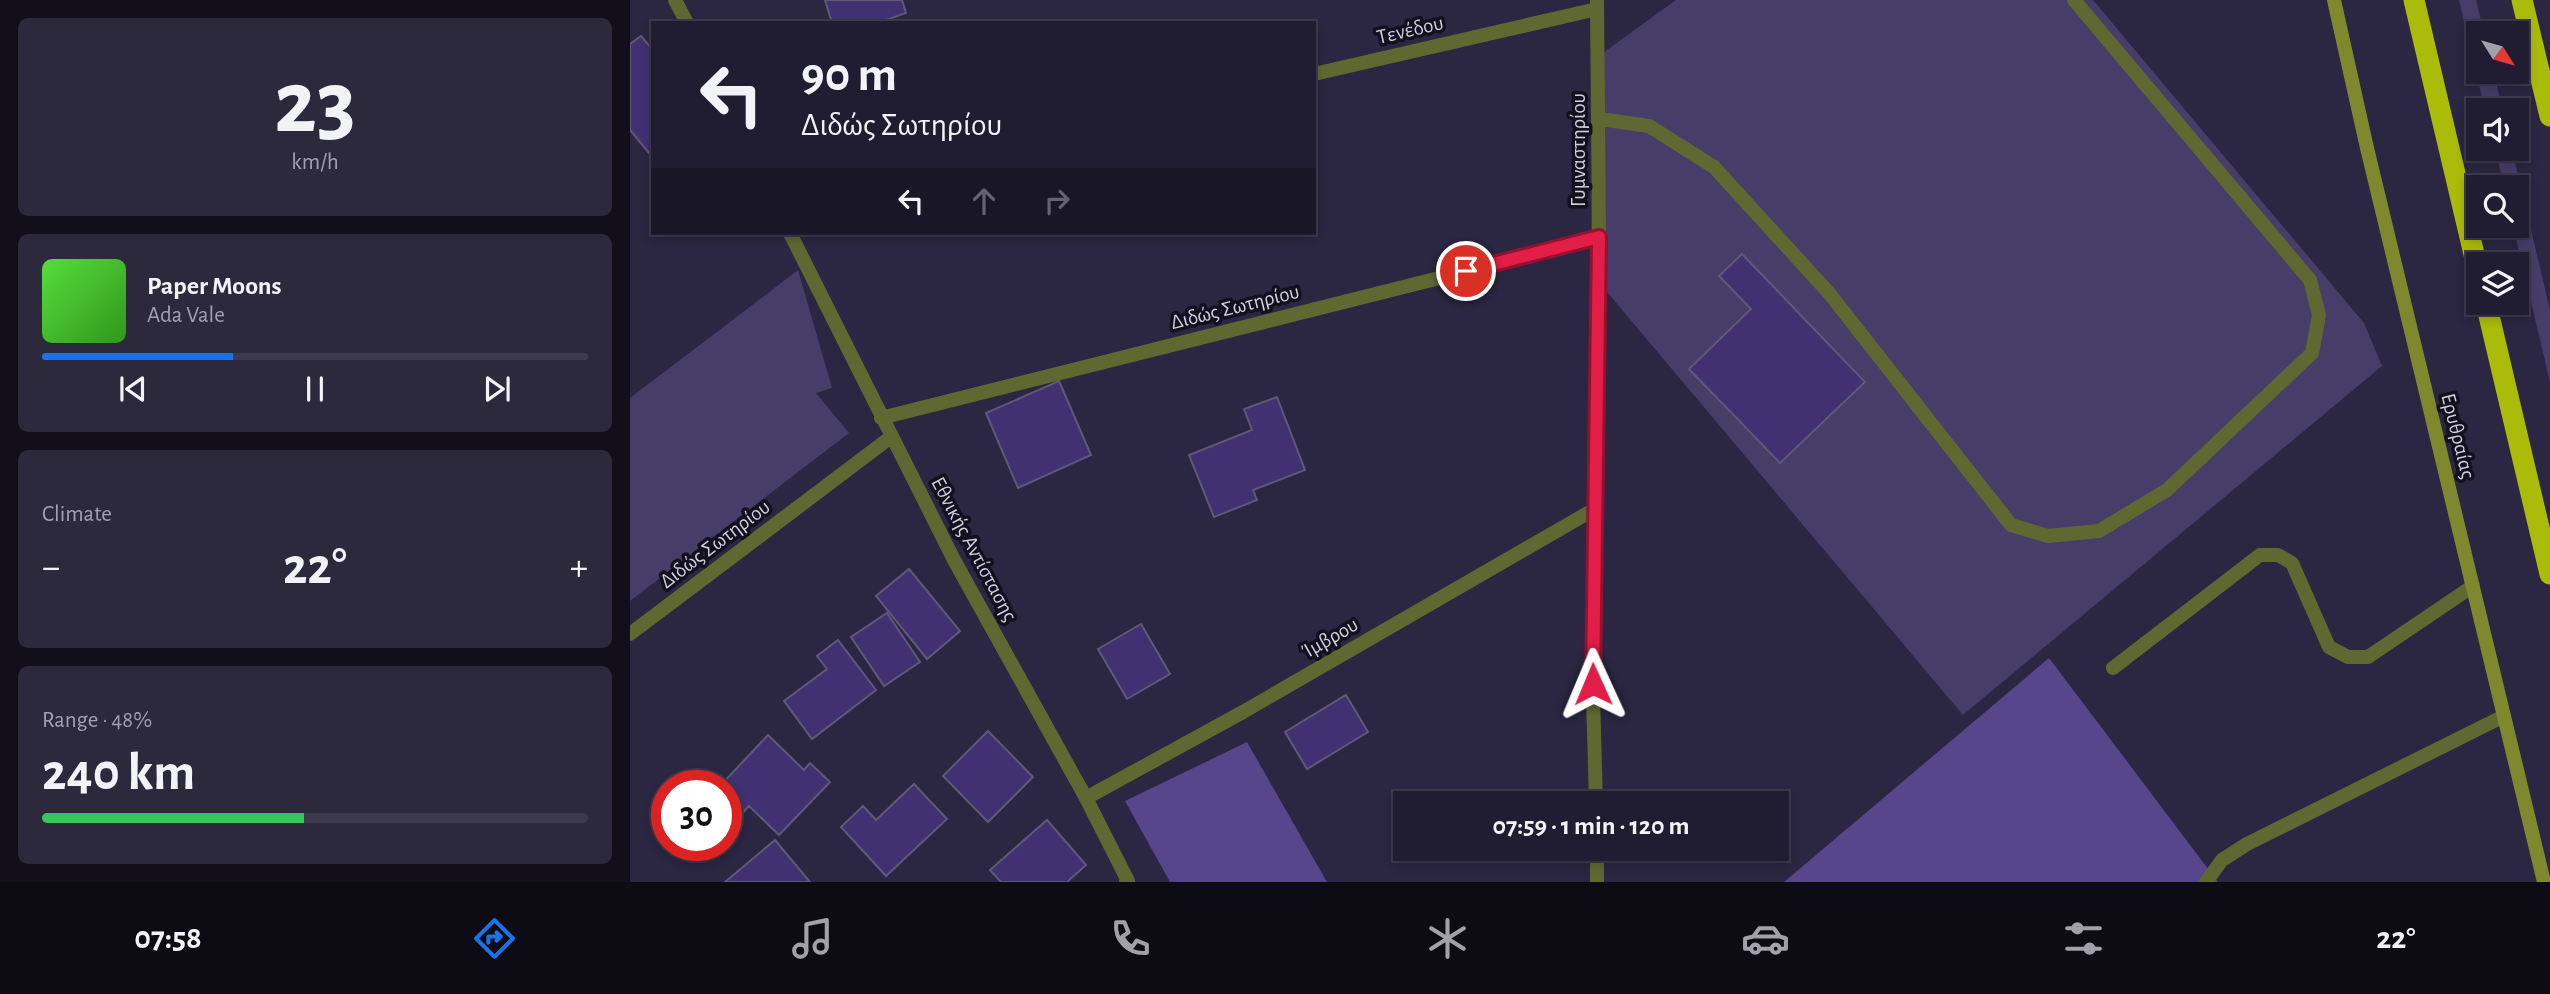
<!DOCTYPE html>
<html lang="en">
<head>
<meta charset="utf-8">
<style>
	:root { --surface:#201c31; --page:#2d293d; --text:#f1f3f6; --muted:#a2a1ab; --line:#3d3a4d; --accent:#1a73e8 }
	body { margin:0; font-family:"Alegreya Sans",sans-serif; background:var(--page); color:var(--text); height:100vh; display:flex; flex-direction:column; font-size:26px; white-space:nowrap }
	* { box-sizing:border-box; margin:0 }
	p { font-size:23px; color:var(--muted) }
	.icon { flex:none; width:38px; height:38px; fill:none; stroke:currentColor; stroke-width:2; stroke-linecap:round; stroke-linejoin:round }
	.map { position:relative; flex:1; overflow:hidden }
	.sheet { display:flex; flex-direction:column; gap:18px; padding:18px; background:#120f1b; width:630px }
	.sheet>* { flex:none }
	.banner { position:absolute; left:21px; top:21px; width:665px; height:214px; border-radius:0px; box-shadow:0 4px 10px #0003,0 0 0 2px var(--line); background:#201c31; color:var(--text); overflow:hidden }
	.needle { width:46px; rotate:127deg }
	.fabs { position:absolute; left:1836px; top:21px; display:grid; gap:14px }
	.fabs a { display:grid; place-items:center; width:63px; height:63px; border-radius:0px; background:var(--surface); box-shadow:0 4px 10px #0003,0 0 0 2px var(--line); font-size:35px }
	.speed { position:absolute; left:21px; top:770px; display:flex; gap:14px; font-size:35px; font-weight:700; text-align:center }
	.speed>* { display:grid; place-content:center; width:91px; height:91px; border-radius:50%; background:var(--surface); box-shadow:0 4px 10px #0003,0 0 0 2px var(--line); line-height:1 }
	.speed .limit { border:10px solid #d22; background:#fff; color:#111 }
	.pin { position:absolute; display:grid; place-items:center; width:60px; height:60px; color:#fff; margin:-30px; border:4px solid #fff; border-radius:50%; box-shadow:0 2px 7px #0007 }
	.me { position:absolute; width:77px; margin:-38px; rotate:359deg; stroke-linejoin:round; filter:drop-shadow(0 0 5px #0008) }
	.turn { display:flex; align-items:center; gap:24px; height:147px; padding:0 35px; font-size:32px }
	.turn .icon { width:91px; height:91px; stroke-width:2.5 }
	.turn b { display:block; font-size:49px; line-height:60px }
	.lanes { display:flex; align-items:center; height:66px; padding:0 35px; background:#0003; justify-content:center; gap:35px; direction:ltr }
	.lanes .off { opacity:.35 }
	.big { font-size:52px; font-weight:600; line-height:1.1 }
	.sheet .tile { flex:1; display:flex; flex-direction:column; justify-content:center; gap:10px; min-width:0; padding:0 24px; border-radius:10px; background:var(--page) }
	.sheet .dial { align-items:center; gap:0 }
	.dial b { font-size:91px; line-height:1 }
	.song { display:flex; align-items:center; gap:21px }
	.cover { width:84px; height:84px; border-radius:10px; background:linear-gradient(135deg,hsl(110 70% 55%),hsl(110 70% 35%)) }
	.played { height:7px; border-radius:4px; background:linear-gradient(90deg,var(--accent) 35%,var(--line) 35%) }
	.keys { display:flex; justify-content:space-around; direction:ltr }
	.heat { display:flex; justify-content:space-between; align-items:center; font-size:38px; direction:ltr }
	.charge { height:10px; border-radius:5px; background:linear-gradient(90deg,#34c759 48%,var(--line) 0) }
	.trip { position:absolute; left:763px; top:791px; width:396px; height:70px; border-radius:0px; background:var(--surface); box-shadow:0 4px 10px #0003,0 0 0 2px var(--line); font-weight:600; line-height:70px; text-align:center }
	.dock { display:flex; height:112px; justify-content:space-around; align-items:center; background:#0d0b14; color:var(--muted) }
	.dock .icon { width:49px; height:49px }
	.dock .current { color:var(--accent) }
	.dock b { font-size:32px; color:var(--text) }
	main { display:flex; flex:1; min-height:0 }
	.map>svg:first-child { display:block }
</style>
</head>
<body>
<main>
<section class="sheet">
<div class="tile dial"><b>23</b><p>km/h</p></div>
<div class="tile">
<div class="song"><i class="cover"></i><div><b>Paper Moons</b><p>Ada Vale</p></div></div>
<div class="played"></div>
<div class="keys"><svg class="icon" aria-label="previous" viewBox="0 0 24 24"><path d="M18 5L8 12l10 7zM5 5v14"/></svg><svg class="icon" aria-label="pause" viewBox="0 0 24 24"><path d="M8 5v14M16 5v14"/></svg><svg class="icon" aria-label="next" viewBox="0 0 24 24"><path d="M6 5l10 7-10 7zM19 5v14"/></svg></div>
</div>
<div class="tile"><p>Climate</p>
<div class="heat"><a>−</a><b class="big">22°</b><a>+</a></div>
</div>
<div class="tile"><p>Range · 48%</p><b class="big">240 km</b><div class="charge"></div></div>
</section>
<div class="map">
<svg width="1920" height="882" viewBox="0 0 1920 882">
	<rect width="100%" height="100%" fill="#2b2641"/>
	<path fill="#463d69" d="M1046,0h417l271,323 18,43 -419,349 -372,-442 2,-213z
		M1829,0h17l8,33h-6v39h15l10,38h-18z
		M1865,149h17l38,161v72l-37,-156h3v-39h-12z
		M168,270l34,118 -16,5 33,40 -219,168v-203z"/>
	<path fill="#57468b" d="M1419,658l169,224h-434z
		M617,742l80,140h-157l-45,-81z"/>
	<path fill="#413072" stroke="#5e5977" stroke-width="2" d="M195,0h77l4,13 -28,10h-46z
		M11,36l12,14v108l-23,-28v-86z
		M1112,254l123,128 -85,81 -91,-94 62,-60 -32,-33z
		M429,381l32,74 -73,33 -32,-75z
		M647,397l28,73 -52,20 4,10 -43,17 -25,-62 63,-25 -8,-21z
		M279,569l51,62 -33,28 -51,-63z
		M257,613l33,49 -36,24 -33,-49z
		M511,624l29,50 -43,25 -29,-50z
		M208,640l38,50 -64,49 -28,-38 43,-32 -10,-13z
		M716,695l22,37 -61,37 -22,-37z
		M358,731l45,46 -45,45 -45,-46z
		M138,735l36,35 6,-7 20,19 -51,53 -30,-29 -14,15 -9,-9v-26h-6z
		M284,784l33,35 -61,57 -45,-49 22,-21 13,14z
		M417,820l39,45 -19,17h-66l-11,-12z
		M145,840l35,42h-85z"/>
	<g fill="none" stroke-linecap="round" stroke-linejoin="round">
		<path stroke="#606832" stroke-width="14" d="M970,119l49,7 65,41 115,126 182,232 37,11 51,-5 68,-41 145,-137 7,-38 -9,-35 -236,-280
			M1483,668l147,-113h18l14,8 37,84 19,10h20l105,-71"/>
		<path stroke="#606832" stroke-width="14" d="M45,0l12,23
			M684,74l283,-65
			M160,233l164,327 132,238 42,83 -2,1
			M251,418l718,-180
			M0,634l261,-197
			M456,798l157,-86 350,-202
			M966,803l-4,-143 7,-422 -2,-238
			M967,882v-33
			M1576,882l16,-22 25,-16 257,-128"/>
		<path stroke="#7e892d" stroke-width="14" d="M1704,0l33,148 177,734"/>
		<path stroke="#aabb09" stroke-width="21" d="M1784,0l64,271
			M1892,0l28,116
			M1856,303l64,271"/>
	</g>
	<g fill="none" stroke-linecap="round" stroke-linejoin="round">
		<defs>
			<path id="route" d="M836,271l133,-34 -6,447"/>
		</defs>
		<use href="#route" stroke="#92132f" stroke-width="18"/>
		<use href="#route" stroke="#e11d48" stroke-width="12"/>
	</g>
	<g text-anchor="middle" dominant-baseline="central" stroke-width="7" stroke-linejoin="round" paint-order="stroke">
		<g font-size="21" fill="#d2cfe1" stroke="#13111d">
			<text transform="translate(780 30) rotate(-13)">Τενέδου</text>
			<text transform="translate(948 150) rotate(-90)">Γυμναστηρίου</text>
			<text transform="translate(605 307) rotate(-14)">Διδώς Σωτηρίου</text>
			<text transform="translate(1828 436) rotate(76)">Ερυθραίας</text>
			<text transform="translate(85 544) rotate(-37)">Διδώς Σωτηρίου</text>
			<text transform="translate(344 549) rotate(62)">Εθνικής Αντίστασης</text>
			<text transform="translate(700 638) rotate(-30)">Ίμβρου</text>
		</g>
	</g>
</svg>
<div class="fabs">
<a><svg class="needle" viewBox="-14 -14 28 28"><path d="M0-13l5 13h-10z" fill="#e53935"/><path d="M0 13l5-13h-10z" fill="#a2a1ab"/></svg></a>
<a><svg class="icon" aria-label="sound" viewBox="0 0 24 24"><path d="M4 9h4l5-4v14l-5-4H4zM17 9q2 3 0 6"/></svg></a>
<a><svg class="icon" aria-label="search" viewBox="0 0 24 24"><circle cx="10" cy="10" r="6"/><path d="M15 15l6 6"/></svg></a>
<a><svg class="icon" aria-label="layers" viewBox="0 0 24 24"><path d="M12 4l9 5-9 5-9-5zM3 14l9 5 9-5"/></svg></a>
</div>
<div class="speed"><div class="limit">30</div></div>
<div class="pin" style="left:836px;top:271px;background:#d93025"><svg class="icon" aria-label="arrive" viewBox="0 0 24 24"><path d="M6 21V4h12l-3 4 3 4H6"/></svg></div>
<svg class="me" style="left:963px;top:684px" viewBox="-20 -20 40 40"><path d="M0-17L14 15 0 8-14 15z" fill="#e11d48" stroke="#fff" stroke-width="4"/></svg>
<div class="trip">07:59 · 1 min · 120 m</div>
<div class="banner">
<div class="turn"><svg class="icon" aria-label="left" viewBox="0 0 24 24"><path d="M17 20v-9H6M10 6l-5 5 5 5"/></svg><div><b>90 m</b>Διδώς Σωτηρίου</div></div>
<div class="lanes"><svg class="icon" aria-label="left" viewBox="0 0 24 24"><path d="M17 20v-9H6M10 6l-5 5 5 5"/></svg><svg class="icon off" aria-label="ahead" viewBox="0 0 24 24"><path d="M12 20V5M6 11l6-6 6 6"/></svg><svg class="icon off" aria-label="right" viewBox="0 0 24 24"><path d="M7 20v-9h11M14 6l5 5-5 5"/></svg></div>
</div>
</div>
</main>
<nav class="dock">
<b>07:58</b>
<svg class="icon current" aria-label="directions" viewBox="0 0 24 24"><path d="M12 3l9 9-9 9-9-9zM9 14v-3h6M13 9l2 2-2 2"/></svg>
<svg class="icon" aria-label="music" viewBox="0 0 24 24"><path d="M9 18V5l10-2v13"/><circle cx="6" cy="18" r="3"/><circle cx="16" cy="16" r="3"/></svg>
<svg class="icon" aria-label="phone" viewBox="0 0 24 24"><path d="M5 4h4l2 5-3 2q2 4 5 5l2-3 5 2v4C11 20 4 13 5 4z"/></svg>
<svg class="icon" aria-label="climate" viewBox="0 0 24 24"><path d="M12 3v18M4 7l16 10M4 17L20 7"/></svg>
<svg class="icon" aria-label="car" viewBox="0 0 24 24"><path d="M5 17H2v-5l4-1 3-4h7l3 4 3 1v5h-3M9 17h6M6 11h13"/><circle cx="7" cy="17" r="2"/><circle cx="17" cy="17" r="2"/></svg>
<svg class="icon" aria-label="filters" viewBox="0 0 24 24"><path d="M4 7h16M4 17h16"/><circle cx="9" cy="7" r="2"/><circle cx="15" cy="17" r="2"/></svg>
<b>22°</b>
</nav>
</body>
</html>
